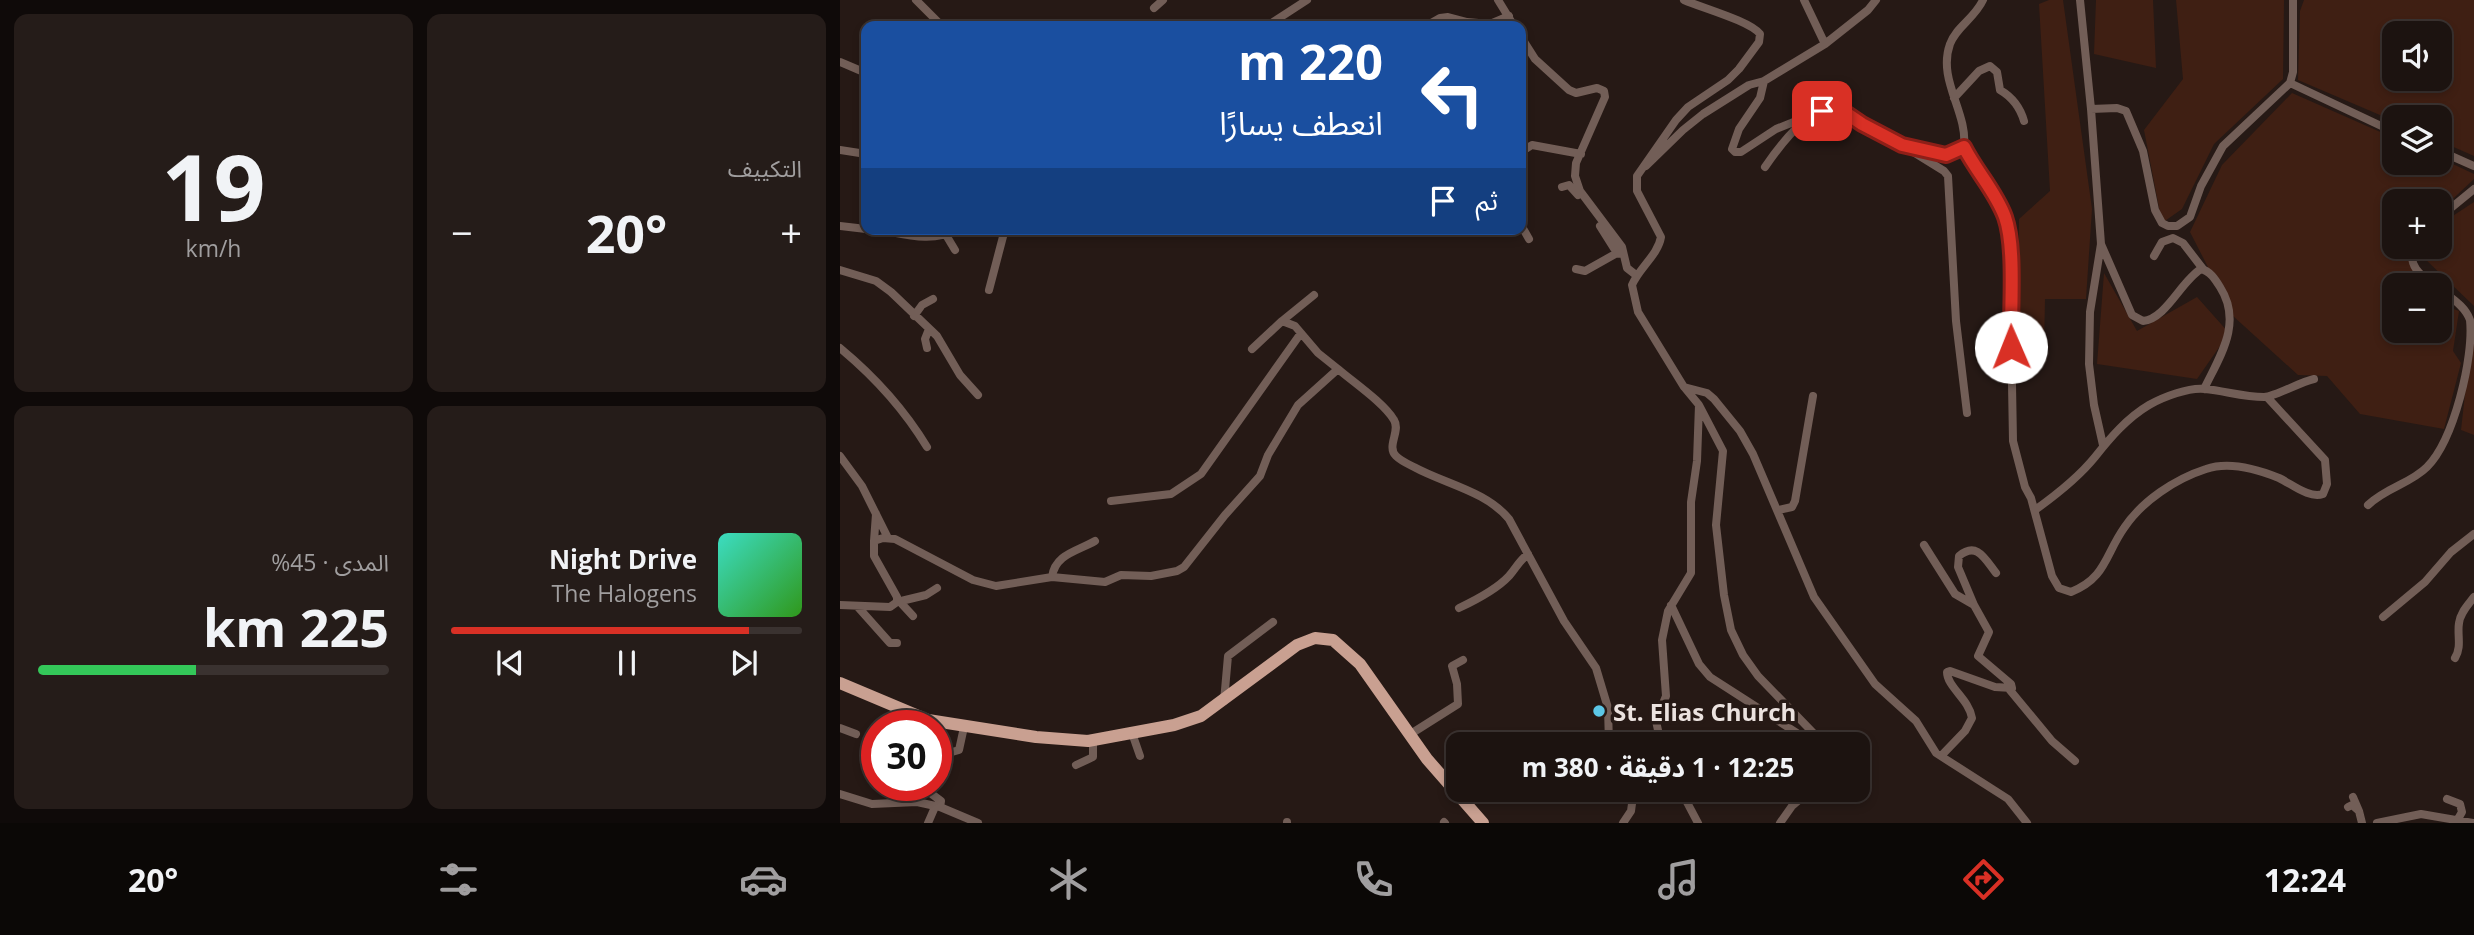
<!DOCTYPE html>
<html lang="ar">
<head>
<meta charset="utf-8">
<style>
	:root { --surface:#1c1310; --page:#251c19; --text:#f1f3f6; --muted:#a09e9f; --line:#3a3230; --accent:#d93025 }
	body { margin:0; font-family:"Open Sans","Noto Sans Arabic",sans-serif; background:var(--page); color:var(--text); direction:rtl; height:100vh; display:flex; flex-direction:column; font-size:26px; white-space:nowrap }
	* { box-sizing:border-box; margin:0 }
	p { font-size:23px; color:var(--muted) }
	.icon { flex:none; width:38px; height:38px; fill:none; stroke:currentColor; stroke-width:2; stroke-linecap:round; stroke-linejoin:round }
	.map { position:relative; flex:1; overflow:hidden; direction:ltr }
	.side { display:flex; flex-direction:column; gap:14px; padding:14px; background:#0f0a09; width:840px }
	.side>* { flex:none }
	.hud { position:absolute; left:21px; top:21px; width:665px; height:214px; border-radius:14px; box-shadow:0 4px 10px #0003,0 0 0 2px var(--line); direction:rtl; background:#1a4fa0; color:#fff; overflow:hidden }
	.tools { position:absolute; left:1542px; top:21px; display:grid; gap:14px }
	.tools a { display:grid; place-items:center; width:70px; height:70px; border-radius:14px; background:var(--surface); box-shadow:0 4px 10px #0003,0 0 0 2px var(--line); font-size:35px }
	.speed { position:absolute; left:21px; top:710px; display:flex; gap:14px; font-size:35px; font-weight:700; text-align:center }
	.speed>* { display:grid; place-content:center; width:91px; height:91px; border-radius:50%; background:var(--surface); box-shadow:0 4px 10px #0003,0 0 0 2px var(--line); line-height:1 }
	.speed .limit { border:10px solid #d22; background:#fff; color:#111 }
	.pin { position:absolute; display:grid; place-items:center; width:60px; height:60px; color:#fff; margin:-30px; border-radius:14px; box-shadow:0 4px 10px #0006 }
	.me { position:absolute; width:77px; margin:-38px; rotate:359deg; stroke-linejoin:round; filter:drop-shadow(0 0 5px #0008) }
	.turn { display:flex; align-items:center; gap:24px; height:147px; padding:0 28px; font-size:32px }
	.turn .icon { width:91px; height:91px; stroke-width:2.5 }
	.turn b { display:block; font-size:49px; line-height:60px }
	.then { display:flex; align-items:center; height:66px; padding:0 28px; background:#0003; gap:14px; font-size:26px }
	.big { font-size:52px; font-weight:700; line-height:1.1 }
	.side .tile { flex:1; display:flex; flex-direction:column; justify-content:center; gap:10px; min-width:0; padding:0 24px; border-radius:14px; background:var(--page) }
	.side .dial { align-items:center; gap:0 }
	.dial b { font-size:91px; line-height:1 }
	.song { display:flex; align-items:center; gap:21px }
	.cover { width:84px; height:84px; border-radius:10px; background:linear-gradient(135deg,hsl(170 70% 55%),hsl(110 70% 35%)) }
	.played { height:7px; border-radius:4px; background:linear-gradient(90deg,var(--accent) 85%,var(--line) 85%) }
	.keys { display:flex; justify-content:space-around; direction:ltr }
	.heat { display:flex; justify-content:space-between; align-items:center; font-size:38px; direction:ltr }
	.charge { height:10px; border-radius:5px; background:linear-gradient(90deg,#34c759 45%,var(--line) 0) }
	.side .tiles { flex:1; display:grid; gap:14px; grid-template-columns:repeat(2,1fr) }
	.trip { position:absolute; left:606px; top:732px; width:424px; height:70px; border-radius:14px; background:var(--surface); box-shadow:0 4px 10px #0003,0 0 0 2px var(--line); font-weight:700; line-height:70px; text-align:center; direction:rtl }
	.dock { display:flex; height:112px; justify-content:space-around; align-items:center; background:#0b0806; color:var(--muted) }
	.dock .icon { width:49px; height:49px }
	.dock .on { color:var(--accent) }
	.dock b { font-size:32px; color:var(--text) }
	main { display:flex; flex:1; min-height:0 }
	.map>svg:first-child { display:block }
</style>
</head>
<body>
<main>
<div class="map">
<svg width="1634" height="823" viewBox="0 0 1634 823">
	<rect width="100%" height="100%" fill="#261915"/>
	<path fill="#3f1f13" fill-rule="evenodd" d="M1209,0h14l29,209 -6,90h-41l-1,50h-26l1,-130 31,-28 -11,-187z
		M1256,0h57l3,68 -62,-14z
		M1336,0h108l-1,79 -69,65 -32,65 -20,14 -18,-93 39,-51z
		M1464,0h170v156l-34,-15v-24h-46v4l-96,-41 2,-69zM1600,33v46h-46v-46z
		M1452,93l102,45v25h46v-5l34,16v5l-34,32v-10h-46v46h12l19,38h-31v46h46v-27l19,7 -6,40 8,12 -17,66 -84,-15 -33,-38 -29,-1 -65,-59 -43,-84 32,-67z
		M1634,202v104l-51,-49 6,-10h11v-19l2,-5z
		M1264,273l33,58 60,-34 32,36 -32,46 -100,-15z
		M1634,314v121l-13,-5z"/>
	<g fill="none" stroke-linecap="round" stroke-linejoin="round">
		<path stroke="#725e57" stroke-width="8" d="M76,0l26,26
			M658,0l16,26
			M844,0c18,8 66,21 76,34l-1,8 -20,27 -11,11 -40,27 -12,13 -39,56v15l24,46c-3,18 -22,31 -29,48l6,27 46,75 23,6 7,6 26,32 13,23 61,143 61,87 41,37 20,32 72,46 19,24
			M964,0l21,44
			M1143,0c-8,18 -27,27 -33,44 -13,36 18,68 14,103l35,58 8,20 3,46 3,170 12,46 6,11 21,78 7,12 12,4c35,-14 34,-37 53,-64 18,-27 51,-49 82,-59 23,-8 51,0 73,9 13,6 30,21 44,16l4,-10 -2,-24 -58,-63
			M1240,0l11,109 10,135 -11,68 -1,52 5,41 9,40
			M314,8l9,-8
			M427,26l40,-26
			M586,26l14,-8 8,-1 19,5 23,2 19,-8
			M681,37l14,22 34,31 7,3 21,-5 7,3 1,6 -29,66 -1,13 5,15 42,56 5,21 9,7
			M0,62l26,11
			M924,81l-4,17 -21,31 -7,20 3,3h6l35,-23 30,-12
			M1450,83l104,49
			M1114,98l25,-27 11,-5 7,6 3,18c12,7 20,17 24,31
			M1251,109l26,-1 9,3 17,40 12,59 7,13 6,3h9l13,-9 11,-31 22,-40 67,-63 3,-11v-72
			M1062,145l42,26 4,5 8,145 11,92
			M0,150l26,4
			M1600,151l34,15
			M681,152l11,-7 49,9
			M806,166l37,-36 20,-16 46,-29 15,-4 61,-37 43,-34 8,-10
			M925,167c13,-19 46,-65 74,-58 10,2 16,10 23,15 19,11 39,19 60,25 17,4 27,8 42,-2
			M722,187l7,-2 9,10
			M1600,217l34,-28
			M681,225l8,14
			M0,226l26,3
			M760,226l17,27
			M33,229c24,3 61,16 81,0
			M106,235l9,15
			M1261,244l31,71 11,6c23,-2 38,-40 58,-52 9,2 14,10 19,18 23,36 0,69 -16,102
			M1574,247c-7,18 6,28 20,38
			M1314,256l8,-14 11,-4 10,5 20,26
			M736,269l9,2 32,-18 5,1
			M0,270l36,11 15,11 46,44 23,39 18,20
			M149,290l16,-61
			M74,316l8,-11 11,-6
			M442,321l32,-26
			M0,348c35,29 64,61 87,99
			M87,348l-2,-9 4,-10
			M498,369c15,13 46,34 56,51 7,11 -8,26 2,36 5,5 12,8 18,11 31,17 72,24 95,52l55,102 32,47 12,40 1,36
			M859,405l24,46 -7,74 8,70 7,35 12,25 15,21 66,68
			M0,456l22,30 26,52
			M271,501l60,-7 30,-20 100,-141
			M1528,505c19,-18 42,-21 59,-38 27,-27 47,-110 43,-147 -5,-14 -19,-22 -30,-31
			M938,510l14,-3 3,-6 18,-105
			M1195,510c21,-15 43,-32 60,-53 15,-19 32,-39 54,-52 14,-8 40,-18 56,-16 20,2 39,8 59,8 10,0 36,-15 50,-18
			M34,541l2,-27
			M1084,545l31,49 19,11 15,27 -11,24 33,28 1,4 -17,-1 -45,-16 -3,1c0,15 22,27 25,46l-7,13 -24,25
			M212,577c3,-23 26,-26 43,-36
			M57,602l29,-7 11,-7
			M61,603l12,13
			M0,605l50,2 7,-5v-5l-23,-41v-15l9,-3 12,1 78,41 23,6 56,-9 53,5 16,-7 30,1 26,-5 7,-4 41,-52 35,-39 8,-21 30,-50 40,-36 -20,-16 -23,-27 -13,-5 -30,28
			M831,605l28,59 11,13 104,67
			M1134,605l-16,-38 1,-11c18,-15 26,3 37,17
			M17,606l33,37h7
			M619,608c17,-8 37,-18 50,-32 7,-8 10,-15 19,-22
			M1543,617l42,-35 26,-30 23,-18
			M1615,658c7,-11 2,-23 4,-35 1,-10 9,-18 15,-26
			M1169,689l43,52 23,20
			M384,701l4,-45 45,-34
			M0,728l16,6
			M292,733l8,23
			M569,735l49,-31 -1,-20 -5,-18 11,-6
			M821,744l-5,-23 10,-25 -4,-56 6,-29 23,-38v-71l6,-41 2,-56 -14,-17
			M96,758l9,-4 14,-4 5,-23
			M236,765l17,-8v-17
			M840,789l18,34
			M0,794l32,10 45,-2 23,5 1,-6 -12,-9 -4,-6
			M1513,797l6,14
			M1607,799l13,5 2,8 -4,7
			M100,807l38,16
			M1508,807l4,-2 7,6 3,12
			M447,822v1
			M604,822l1,1
			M88,823l7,-16
			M783,823l8,-12 3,-22
			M940,823l12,-17 20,-17
			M1537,823l44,-9 52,9"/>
		<path stroke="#c9a091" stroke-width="12" d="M0,683l88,37 108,17 52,4 86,-16 27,-9 96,-71 18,-7 18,2 27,24 67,95 56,64"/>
	</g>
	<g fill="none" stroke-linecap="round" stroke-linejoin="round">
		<defs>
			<path id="route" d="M982,111l18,-2 22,15 40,21 44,10 18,-8c12,24 32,45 41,70 11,31 5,95 6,130"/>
		</defs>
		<use href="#route" stroke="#8d1f18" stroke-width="18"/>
		<use href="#route" stroke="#d93025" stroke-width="12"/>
	</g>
	<circle fill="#5cc7e7" stroke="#261915" stroke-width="2.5" cx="759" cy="711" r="7"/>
	<g text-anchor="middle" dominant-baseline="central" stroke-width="7" stroke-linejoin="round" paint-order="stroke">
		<g font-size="24" font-weight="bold" fill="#ebe2df" stroke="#261915" text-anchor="start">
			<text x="773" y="711">St. Elias Church</text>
		</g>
	</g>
</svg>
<div class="tools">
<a><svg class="icon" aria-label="sound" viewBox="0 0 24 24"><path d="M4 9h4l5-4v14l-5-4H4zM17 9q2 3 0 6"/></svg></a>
<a><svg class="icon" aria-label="layers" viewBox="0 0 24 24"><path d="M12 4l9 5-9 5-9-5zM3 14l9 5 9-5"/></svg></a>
<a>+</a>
<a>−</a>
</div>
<div class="speed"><div class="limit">30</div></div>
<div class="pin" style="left:982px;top:111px;background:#d93025"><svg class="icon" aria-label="arrive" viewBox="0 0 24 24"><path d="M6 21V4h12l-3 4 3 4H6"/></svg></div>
<svg class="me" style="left:1171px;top:347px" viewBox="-20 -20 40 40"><circle r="19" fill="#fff"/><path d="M0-13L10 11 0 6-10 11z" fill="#d93025"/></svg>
<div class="trip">12:25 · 1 دقيقة · 380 m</div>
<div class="hud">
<div class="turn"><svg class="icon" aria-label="left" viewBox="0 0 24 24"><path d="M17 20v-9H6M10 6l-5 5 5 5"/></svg><div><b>220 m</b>انعطف يسارًا</div></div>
<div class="then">ثم<svg class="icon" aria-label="arrive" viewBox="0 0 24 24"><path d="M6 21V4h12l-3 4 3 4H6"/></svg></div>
</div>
</div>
<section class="side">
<div class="tiles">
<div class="tile"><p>التكييف</p>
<div class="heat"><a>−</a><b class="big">20°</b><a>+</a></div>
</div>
<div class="tile dial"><b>19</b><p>km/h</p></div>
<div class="tile">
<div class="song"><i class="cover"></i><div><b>Night Drive</b><p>The Halogens</p></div></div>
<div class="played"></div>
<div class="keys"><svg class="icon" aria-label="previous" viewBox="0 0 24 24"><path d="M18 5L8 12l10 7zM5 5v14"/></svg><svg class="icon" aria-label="pause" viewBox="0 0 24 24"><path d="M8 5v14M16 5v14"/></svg><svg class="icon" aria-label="next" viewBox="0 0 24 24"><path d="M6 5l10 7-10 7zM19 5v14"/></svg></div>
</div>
<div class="tile"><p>المدى · 45%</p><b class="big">225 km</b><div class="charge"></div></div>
</div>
</section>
</main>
<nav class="dock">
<b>12:24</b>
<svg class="icon on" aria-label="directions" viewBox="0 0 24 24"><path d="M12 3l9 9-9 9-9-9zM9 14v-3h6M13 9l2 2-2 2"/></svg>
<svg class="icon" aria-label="music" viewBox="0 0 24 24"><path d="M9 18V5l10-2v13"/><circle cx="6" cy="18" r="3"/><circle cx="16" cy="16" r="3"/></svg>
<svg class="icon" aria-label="phone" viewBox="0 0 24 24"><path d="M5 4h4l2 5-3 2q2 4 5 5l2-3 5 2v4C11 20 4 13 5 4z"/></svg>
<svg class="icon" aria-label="climate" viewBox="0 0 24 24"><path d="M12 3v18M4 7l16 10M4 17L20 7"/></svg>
<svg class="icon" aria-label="car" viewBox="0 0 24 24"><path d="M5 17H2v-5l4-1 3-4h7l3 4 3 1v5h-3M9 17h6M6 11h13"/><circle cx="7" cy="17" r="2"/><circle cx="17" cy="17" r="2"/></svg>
<svg class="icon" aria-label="filters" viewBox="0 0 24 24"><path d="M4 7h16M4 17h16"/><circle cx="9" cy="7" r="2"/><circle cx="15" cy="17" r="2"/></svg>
<b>20°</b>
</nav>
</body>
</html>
